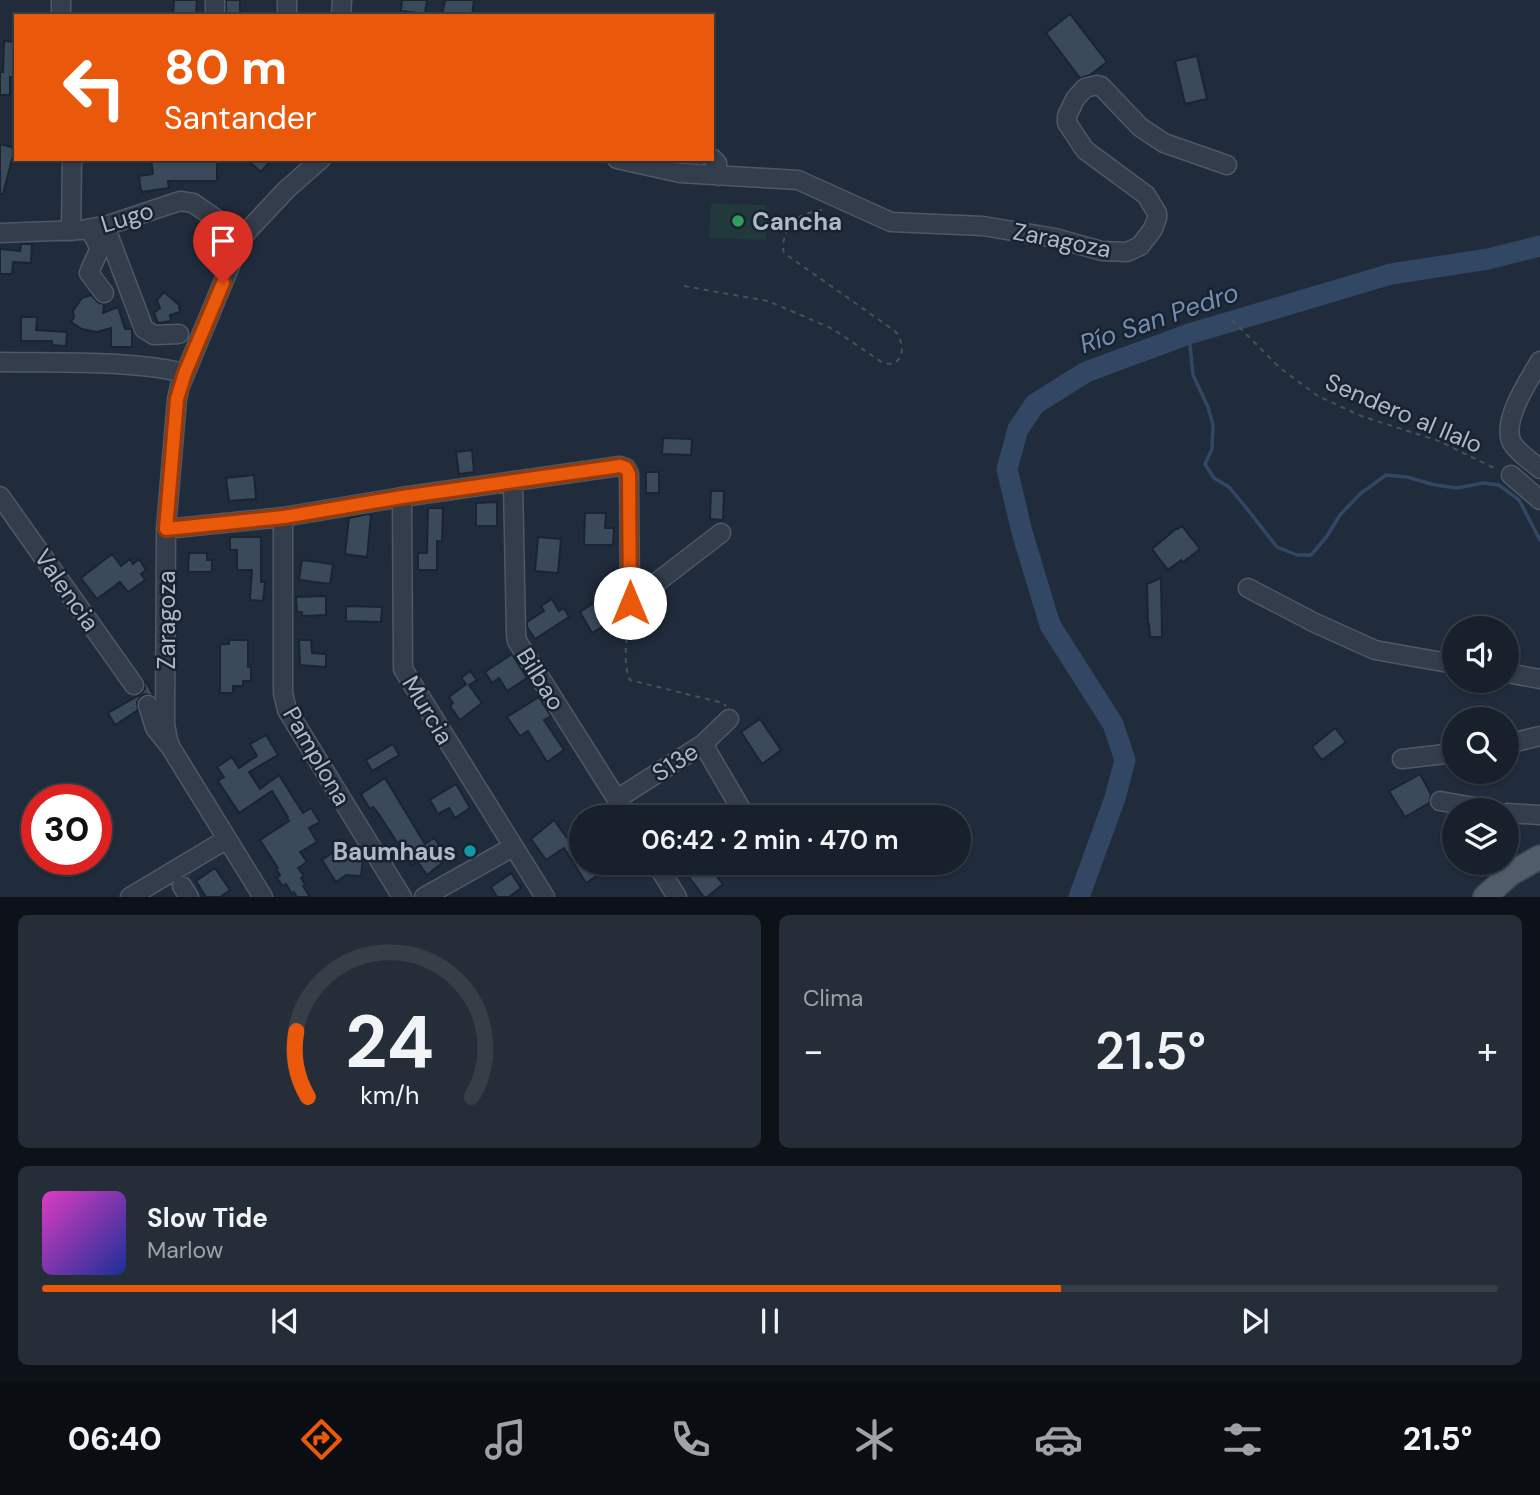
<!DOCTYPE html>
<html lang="es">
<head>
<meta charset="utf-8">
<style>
	:root { --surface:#18202c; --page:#252d38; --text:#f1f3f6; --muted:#9fa3a9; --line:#363e48; --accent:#ea580c }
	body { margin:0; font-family:"DM Sans",sans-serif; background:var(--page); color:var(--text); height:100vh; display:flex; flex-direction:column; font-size:26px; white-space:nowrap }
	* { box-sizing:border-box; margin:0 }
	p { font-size:23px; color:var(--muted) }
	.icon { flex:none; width:38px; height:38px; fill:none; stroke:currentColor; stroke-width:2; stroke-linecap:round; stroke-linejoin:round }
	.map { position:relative; height:897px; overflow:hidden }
	.sheet { display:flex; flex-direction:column; gap:18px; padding:18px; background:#0d1218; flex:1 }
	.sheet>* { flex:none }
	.guide { position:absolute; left:14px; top:14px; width:700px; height:147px; border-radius:0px; box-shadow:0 2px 5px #0004,0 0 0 2px var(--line); background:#ea580c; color:#fff; overflow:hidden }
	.fabs { position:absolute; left:1442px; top:616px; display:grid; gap:14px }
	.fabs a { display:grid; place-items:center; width:77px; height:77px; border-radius:50%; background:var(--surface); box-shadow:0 2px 5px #0004,0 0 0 2px var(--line); font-size:35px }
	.speed { position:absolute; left:21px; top:784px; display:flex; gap:14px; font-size:35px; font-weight:700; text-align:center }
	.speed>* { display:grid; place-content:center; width:91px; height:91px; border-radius:50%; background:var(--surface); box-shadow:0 2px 5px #0004,0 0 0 2px var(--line); line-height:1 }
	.speed .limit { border:10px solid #d22; background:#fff; color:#111 }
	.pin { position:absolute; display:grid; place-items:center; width:60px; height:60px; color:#fff; margin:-72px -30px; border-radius:50% 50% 50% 0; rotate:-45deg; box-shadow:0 0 7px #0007 }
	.pin .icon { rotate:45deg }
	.me { position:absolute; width:77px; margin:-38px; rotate:0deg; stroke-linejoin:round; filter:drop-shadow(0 0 5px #0008) }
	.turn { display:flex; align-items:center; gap:24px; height:147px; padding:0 35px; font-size:32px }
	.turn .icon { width:91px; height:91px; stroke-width:2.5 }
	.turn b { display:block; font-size:49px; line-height:60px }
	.big { font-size:52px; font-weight:600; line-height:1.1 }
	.sheet .card { flex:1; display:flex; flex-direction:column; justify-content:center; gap:10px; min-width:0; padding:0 24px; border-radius:10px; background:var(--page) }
	.sheet .dial { align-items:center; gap:0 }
	.dial svg { height:182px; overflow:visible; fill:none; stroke:var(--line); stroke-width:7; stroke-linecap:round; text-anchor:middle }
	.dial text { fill:var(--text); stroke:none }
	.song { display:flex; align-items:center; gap:21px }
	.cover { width:84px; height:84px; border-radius:10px; background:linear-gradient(135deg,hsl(310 70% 55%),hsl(230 70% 35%)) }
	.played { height:7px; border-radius:4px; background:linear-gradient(90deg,var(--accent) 70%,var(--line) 70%) }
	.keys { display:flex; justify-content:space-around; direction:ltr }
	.heat { display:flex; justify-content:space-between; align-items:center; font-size:38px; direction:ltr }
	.sheet .tiles { flex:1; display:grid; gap:18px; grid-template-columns:1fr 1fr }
	.card:last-child { grid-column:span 2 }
	.trip { position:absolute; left:569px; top:805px; width:402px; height:70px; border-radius:35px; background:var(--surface); box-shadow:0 2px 5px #0004,0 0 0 2px var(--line); font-weight:600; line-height:70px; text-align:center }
	.tab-bar { display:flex; height:112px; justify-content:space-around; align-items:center; background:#0a0d12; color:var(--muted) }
	.tab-bar .icon { width:49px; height:49px }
	.tab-bar .on { color:var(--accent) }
	.tab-bar b { font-size:32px; color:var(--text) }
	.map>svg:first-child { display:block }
</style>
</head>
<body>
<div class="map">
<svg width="1540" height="897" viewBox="0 0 1540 897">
	<rect width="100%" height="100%" fill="#202b3b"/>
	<path fill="#22393c" d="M711,203l56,2 -1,35 -57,-2z"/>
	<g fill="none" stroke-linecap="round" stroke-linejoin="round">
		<path stroke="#324764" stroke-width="3.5" d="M1189,334l4,41 15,32 5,18 -1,24 -7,15 9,14 15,9 15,18 33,42 20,8h14l16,-19 13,-21 20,-21 26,-19 21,2 28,8 22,3 26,-5 16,2 20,15 21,40"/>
		<path stroke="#324764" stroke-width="21" d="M1079,897l36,-99 10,-38 -12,-36 -63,-99 -28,-93 -15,-63 11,-40 17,-25 51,-32 103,-38 202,-60 97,-15 52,-13"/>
	</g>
	<path fill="#3b4a5b" stroke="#1b2432" stroke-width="2" d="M174,0h23l-1,16h-23z
		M226,0h14v16h-14z
		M402,0h25l-2,14 -24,-3z
		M445,0h29l-2,16h-30z
		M1070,14l37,48 -17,13 -10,3 -34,-45z
		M4,41l12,1v35h-6v18h-10v-23h3z
		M1197,56l10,43 -22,5 -10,-43z
		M0,144l15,4 -12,46h-3z
		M151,159h66v22h-49l1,7 -28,4 -2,-16 14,-2z
		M246,159h26l-11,13z
		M21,244h11l-1,19 -18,-1 -1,12h-12v-25l20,2z
		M164,292l15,13 1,7 -10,3 1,6 -13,2 -4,-10 6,-5 -3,-8z
		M91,295l8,8 5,1 -1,9 15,-6 7,22h7v18h-21v-19l-14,4 -15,-3 -11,-7 3,-5 -1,-6 9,-13z
		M21,317h16l-1,13 31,2 -1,14 -14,-1v-4h-31z
		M663,438l29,1 -1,16 -29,-1z
		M472,450l2,22 -15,2 -3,-22z
		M646,472h13v21h-13z
		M254,475l2,24 -27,2 -3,-23z
		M711,491h13l-1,29 -13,-1z
		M497,502v24h-21v-23z
		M428,508h15l-1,34 -5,-1v29h-19v-17h9z
		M585,513h21l-1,15h9l-1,17h-29z
		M368,514l3,1 -4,42 -22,-3 4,-36z
		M1182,526l18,23 -17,13 -2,-2 -13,10 -16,-21 25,-21 1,1z
		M230,537h31v45h4l-2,19 -13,-1 2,-30h-15v-20h-7z
		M538,537l23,2 -3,34 -23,-2z
		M189,553h18v7h5v12h-24z
		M112,554l9,12 9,-7 3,5 6,-5 7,11 -5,4 4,6 -17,12 -8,-10 -23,17 -16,-21z
		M302,560l31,4 -3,20 -31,-4z
		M1161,578l1,59h-12l-1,-13h-1l-1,-40z
		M326,596v19l-24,1v-4h-5l-1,-15z
		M552,599l7,12 5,-3 5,9 -34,22 -8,-12v-5l17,-11 -3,-5z
		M597,601l13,21 -18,11 -12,-21z
		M346,606l36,1 -1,15 -35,-1z
		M229,640h19v27h3v14h-8v5h-10v7h-13v-49h9z
		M299,640h12l1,13 14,1v13l-26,-2z
		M512,654l15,24 -20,13 -8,-13 -7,5 -7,-11z
		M470,671l7,9 -8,5 13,18 -22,17 -10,-14 3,-3 -4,-6 17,-13 -5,-6z
		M144,680h1l9,16 -9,-2 -5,3 -3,6 1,7 -23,15 -7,-12 33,-19 4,-5z
		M539,697l12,19 -7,4 20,30 -17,12 -19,-31 -8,5 -13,-19z
		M760,719l21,31 -19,14 -21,-32z
		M1335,728l11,14 -24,18 -10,-13z
		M266,735l12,20 -29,17 11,17 19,-14 24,38 8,-5 9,14 -11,6 8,14 -17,10 7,10 -9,6 6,8 -3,2 4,6 -2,2 7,11h-13l-3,-5 -2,2 -6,-10 -3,2 -6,-8 3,-3 -4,-6 2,-1 -18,-28 29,-19 -2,-3 1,-1 -16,-26 -33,22 -21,-32 6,-4 -7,-10 15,-10 7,11 18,-12 -7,-12z
		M393,744l6,11 -27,16 -6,-11z
		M1420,774l11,20 -2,9 -24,14 -16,-26z
		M385,778l40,66 9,-6 6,8 -6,5 8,12 -15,12 -10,-14 -5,4 -34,-52 -5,-6 -3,2 -9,-15z
		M456,784l14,24 -15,10 -6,-10 -11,6 -8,-14z
		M554,820l21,29 6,-4v18h15l6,9 -16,11 -22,-35 -18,12 -15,-21z
		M344,849l5,7 14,1 -2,19 -15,-1 -10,7 -14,-22 10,-7 2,3z
		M706,863l17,21 -16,13h-3l-15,-20z
		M215,868l15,22 -10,7h-14l-10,-16z
		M511,873l10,15 -12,9h-12l-6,-10z"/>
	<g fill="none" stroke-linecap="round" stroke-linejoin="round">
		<defs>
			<path id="minor" d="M215,0v16
				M287,0v16
				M61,16v-16
				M341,16l1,-16
				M712,158l5,5 1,13
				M617,159l63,14 118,7 93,42 92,4 72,12 47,13 25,1 13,-6 13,-17 4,-11v-5l-11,-18 -61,-45 -18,-27v-7l8,-17 10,-11 12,-3 4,1 39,41 24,16 63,22
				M105,226l39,103 10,6 25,-1
				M89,229c16,25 9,19 0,44l15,20
				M71,231l1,-72
				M0,233l81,-3 27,-5 72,-24 13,2 49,34
				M1540,361c-11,19 -39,60 -28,82 6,10 19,18 28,26
				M0,362c59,1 129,-2 185,11
				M1511,475l29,25
				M513,482l3,152 1,7 111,176
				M0,496l134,189
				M402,497l1,172 142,228
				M283,517v176l4,17 115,187
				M166,529l117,-12 119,-20 218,-31 6,2 3,6 1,129
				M1248,588l67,35 60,27 79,14
				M630,603l91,-70
				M1507,673l33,6
				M148,705l7,23 16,20 92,149
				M703,744l41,70
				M1507,744l33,-8
				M171,748l-3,-8 -3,-16 1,-195 11,-130 3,-13 62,-149 44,-47 35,-31
				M1402,759l52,-6
				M617,799l86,-55 26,-25
				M1440,801l52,9
				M1507,813l33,2
				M656,863l21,34
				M182,886l7,11
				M130,897l97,-58
				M424,897l89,-50"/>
			<path id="major" d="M1485,897l25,-23 30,-17"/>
		</defs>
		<use href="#minor" stroke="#4e5866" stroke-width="21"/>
		<use href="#major" stroke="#3d4654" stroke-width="26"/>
		<path stroke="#3f5659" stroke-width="2" stroke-dasharray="5 5" stroke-linecap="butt" d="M684,286l84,15 65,28 50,34c22,5 23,-19 12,-32l-111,-78c-4,-14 6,-33 20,-38 6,-3 15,-5 22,-6
			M1232,320l48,48 38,28 43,20 78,25 59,29
			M629,618c-2,20 -7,44 1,62l93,23 3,3"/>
		<use href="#minor" stroke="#333d4b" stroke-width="18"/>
		<use href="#major" stroke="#515c6b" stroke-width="23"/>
	</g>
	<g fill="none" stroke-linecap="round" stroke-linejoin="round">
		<defs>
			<path id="route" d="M223,283l-38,90 -8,26 -11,130 118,-12 118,-20 218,-31 6,2 3,6 1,129"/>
		</defs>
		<use href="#route" stroke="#983908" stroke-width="18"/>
		<use href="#route" stroke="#ea580c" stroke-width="12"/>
	</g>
	<circle fill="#2e9e5b" stroke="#192230" stroke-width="2.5" cx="738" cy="221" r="7"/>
	<circle fill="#0f9aa8" stroke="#192230" stroke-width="2.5" cx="470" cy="851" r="7"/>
	<g text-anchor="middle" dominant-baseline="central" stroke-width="5" stroke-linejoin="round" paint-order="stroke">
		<g font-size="24" fill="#aeb8c7" stroke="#192230">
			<text transform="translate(127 217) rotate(-17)">Lugo</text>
			<text transform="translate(1062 240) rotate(11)">Zaragoza</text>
			<text transform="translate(1404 413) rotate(23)">Sendero al Ilalo</text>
			<text transform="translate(67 590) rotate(55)">Valencia</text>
			<text transform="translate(166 620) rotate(-90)">Zaragoza</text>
			<text transform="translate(541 679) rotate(58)">Bilbao</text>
			<text transform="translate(428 710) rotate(59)">Murcia</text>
			<text transform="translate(317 756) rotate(60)">Pamplona</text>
			<text transform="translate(675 762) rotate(-33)">S13e</text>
		</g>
		<g font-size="24" font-weight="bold" fill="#aeb8c7" stroke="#192230" text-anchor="start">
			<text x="752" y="221">Cancha</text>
			<text x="456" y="851" text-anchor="end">Baumhaus</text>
		</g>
		<g font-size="26" font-style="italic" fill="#748eb2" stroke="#192230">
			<text transform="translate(1159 318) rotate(-19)">Río San Pedro</text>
		</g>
	</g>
</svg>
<div class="fabs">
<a><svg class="icon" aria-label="sound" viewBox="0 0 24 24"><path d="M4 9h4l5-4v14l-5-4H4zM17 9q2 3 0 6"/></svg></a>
<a><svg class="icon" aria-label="search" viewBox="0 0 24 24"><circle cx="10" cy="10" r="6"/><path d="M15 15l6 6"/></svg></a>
<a><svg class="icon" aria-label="layers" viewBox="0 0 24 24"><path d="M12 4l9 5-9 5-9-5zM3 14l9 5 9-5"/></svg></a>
</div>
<div class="speed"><div class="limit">30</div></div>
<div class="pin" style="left:223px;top:283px;background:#d93025"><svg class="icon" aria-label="arrive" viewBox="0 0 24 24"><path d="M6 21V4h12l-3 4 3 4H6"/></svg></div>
<svg class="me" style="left:630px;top:603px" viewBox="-20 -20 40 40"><circle r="19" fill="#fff"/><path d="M0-13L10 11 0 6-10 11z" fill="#ea580c"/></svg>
<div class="trip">06:42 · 2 min · 470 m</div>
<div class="guide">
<div class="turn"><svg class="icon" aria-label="left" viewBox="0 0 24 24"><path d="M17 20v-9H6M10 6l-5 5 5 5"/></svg><div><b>80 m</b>Santander</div></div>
</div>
</div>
<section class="sheet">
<div class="tiles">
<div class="card dial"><svg viewBox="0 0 100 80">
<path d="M14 69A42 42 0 1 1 86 69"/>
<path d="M14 69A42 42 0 0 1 9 40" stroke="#ea580c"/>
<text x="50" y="56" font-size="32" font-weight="700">24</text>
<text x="50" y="72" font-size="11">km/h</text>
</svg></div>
<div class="card"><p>Clima</p>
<div class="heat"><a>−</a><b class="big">21.5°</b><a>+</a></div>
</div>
<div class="card">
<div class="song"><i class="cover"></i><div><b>Slow Tide</b><p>Marlow</p></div></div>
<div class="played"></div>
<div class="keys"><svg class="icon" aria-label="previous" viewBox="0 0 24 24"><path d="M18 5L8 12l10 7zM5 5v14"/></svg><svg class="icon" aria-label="pause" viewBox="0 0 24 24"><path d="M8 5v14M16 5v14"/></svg><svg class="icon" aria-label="next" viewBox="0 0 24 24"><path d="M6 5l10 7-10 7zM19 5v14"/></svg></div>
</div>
</div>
</section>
<nav class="tab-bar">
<b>06:40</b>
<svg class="icon on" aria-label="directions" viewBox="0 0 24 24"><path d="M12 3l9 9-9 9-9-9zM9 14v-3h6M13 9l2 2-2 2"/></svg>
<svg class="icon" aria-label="music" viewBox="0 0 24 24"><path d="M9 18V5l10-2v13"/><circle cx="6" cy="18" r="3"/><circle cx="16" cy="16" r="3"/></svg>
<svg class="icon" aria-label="phone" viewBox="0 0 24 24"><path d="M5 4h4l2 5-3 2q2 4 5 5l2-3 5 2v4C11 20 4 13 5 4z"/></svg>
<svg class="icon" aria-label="climate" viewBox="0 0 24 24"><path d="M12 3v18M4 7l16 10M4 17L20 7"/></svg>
<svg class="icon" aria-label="car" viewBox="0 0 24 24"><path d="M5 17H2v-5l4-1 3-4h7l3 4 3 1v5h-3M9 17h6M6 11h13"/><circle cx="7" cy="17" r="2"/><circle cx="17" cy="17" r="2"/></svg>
<svg class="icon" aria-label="filters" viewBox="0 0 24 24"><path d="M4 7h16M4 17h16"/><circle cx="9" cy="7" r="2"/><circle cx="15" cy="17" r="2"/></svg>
<b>21.5°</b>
</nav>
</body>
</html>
